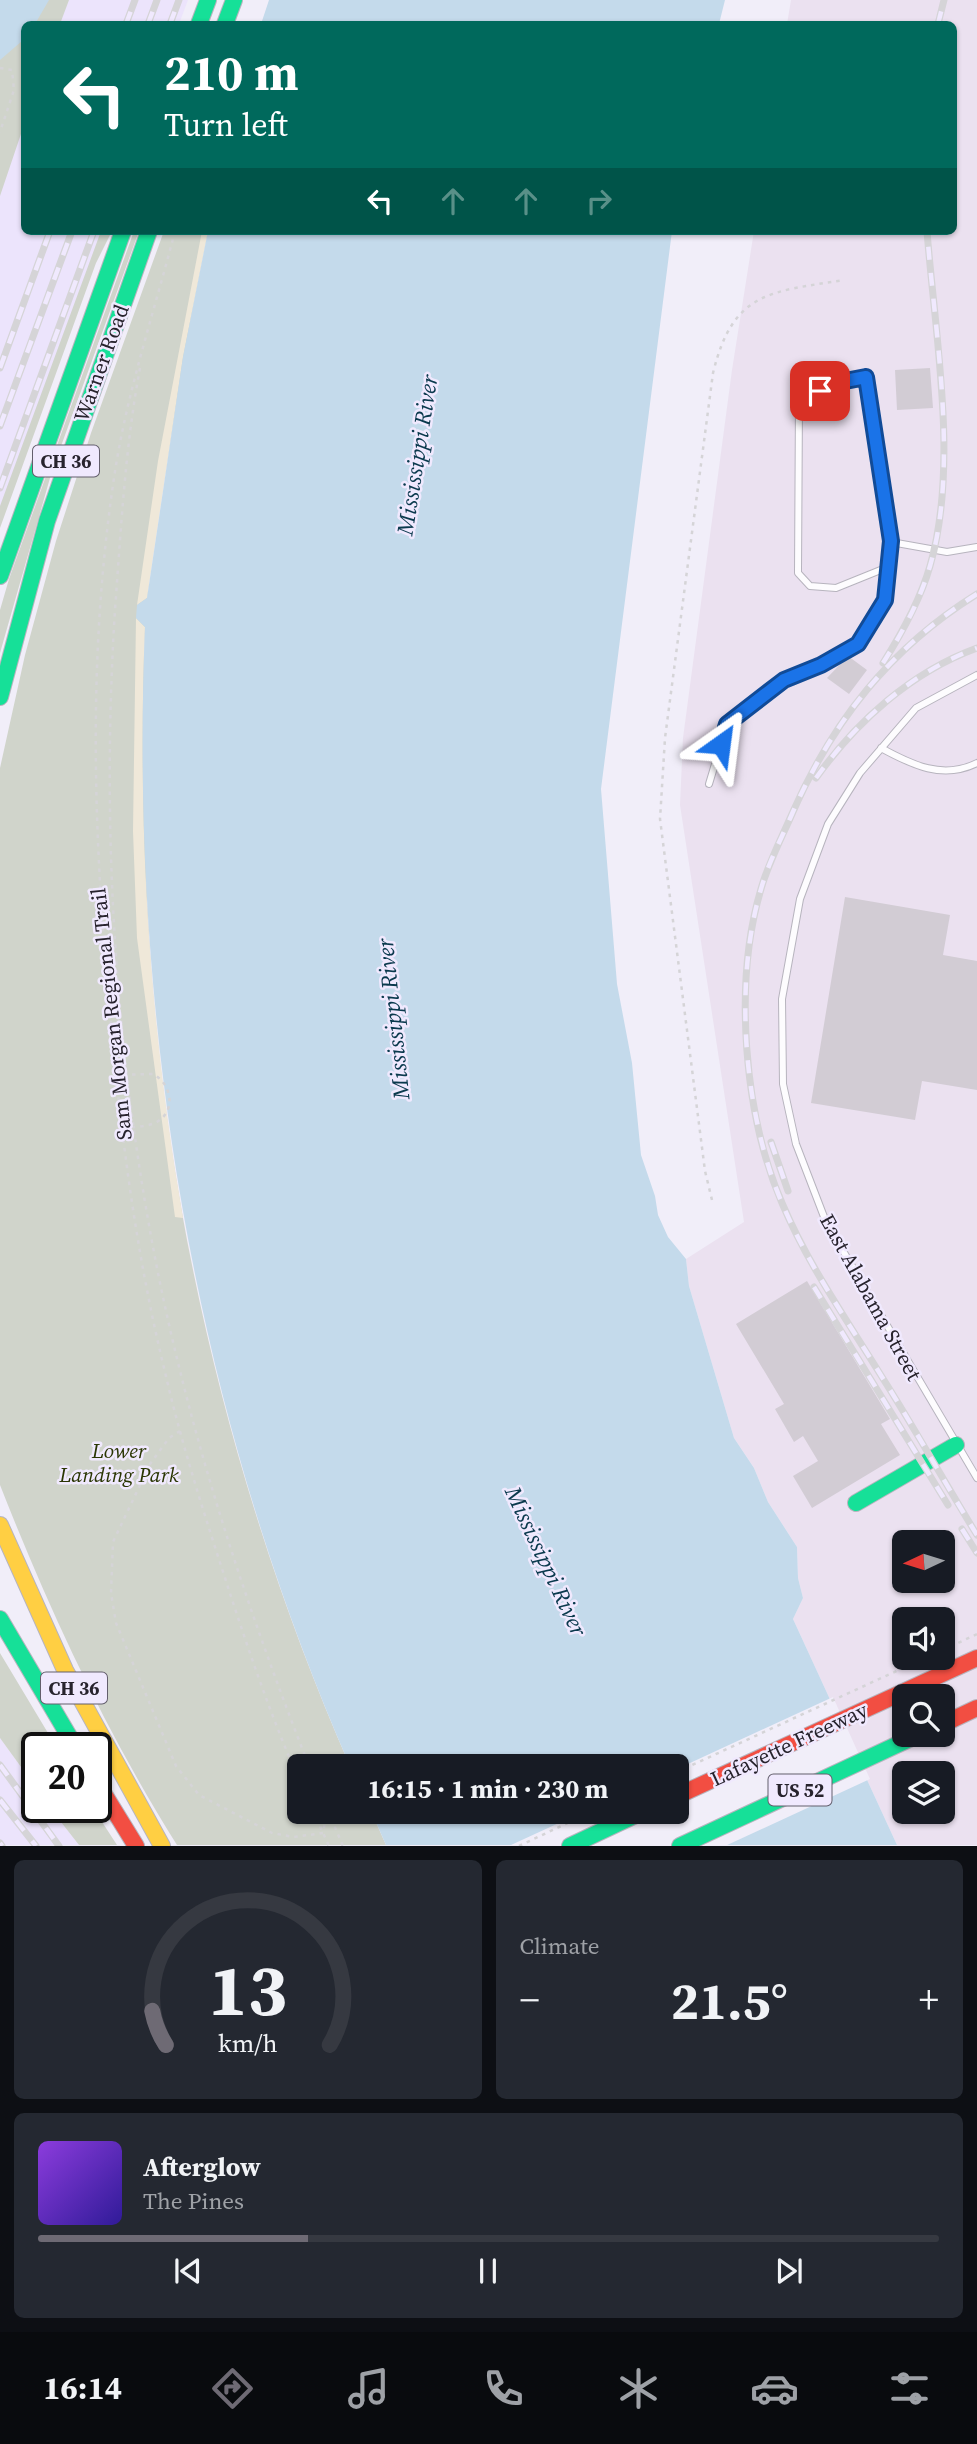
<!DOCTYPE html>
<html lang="en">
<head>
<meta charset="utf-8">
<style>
	:root { --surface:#171b24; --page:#242831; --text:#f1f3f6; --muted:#9ea1a6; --line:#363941; --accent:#6e6a74 }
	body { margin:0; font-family:"Source Serif 4",serif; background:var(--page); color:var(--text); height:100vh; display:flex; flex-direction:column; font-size:26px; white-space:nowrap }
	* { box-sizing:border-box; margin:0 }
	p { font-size:23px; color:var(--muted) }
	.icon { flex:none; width:38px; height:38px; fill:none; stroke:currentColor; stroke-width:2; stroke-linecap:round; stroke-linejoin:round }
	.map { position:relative; height:1846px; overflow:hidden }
	.drawer { display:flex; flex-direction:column; gap:14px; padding:14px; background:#0d0f14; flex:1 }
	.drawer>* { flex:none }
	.top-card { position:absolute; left:21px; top:21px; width:936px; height:214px; border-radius:10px; box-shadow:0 2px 5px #0004; background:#00695c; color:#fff; overflow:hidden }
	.needle { width:46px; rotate:266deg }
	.controls { position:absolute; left:892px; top:1530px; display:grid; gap:14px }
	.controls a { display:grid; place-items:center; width:63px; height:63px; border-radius:10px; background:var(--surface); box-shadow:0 2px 5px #0004; font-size:35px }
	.speed { position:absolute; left:21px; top:1732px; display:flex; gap:14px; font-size:35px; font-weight:700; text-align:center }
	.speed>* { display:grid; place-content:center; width:91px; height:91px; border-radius:50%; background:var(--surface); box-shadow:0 2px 5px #0004; line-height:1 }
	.speed .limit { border:4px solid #111; border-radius:10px; background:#fff; color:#111 }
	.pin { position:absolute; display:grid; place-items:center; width:60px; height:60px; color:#fff; margin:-30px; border-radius:14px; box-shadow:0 4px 10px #0006 }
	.me { position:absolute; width:77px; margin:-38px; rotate:31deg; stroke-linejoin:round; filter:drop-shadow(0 0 5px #0008) }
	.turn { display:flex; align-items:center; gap:24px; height:147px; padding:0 28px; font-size:32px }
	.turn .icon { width:91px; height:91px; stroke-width:2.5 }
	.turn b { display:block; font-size:49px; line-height:60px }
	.lanes { display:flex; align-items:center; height:66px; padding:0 28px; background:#0003; justify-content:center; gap:35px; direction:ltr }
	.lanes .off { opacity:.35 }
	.big { font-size:52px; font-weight:700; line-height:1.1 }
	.drawer .card { flex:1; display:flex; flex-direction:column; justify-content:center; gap:10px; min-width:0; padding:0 24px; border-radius:10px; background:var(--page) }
	.drawer .dial { align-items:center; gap:0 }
	.dial svg { height:182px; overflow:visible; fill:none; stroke:var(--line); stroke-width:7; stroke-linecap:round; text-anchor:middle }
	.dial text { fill:var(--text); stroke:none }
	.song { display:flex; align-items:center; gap:21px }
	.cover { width:84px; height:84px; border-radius:10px; background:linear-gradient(135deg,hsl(270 70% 55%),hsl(250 70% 35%)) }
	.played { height:7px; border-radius:4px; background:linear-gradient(90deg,var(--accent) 30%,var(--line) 30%) }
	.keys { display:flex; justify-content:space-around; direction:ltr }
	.heat { display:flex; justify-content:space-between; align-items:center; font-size:38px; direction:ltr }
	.drawer .tiles { flex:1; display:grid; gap:14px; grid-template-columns:1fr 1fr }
	.card:last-child { grid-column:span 2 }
	.trip { position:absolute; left:287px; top:1754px; width:402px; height:70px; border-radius:10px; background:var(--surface); box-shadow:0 2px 5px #0004; font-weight:700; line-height:70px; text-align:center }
	.dock { display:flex; height:112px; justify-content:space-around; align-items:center; background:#090b0e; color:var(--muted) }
	.dock .icon { width:49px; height:49px }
	.dock .on { color:var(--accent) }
	.dock b { font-size:32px; color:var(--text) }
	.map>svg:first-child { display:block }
</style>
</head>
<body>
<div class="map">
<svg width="977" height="1846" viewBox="0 0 977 1846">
	<rect width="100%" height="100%" fill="#f1eef9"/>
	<path fill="#ece4fc" d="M67,0h121l-9,24h-121z
		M24,115v116h79l-103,281v-330z
		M0,1738l37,51v19h13l29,37h-79z"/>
	<path fill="#ebe1f0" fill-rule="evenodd" d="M791,0h186v1845h-80l-104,-226 10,-21 -5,-20 -1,-31 -29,-45 -14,-34 -20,-30 -45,-152 -3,-27 58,-37 -64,-417 3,-67 49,-368 22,-139h200v-207h-167zM905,1542h38v38h-38zM905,1619h38v38h-38zM905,1696h38v38h-38zM905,1773h38v38h-38z"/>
	<path fill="#d0d4cb" d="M0,0h69l-9,24h-36v101l-24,71z
		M101,231h11l-16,32 -96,265v-22z
		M134,231h5l-87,240 -52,182v-43l9,-31z
		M164,231h44c-16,75 -28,150 -40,225 -9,57 -20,114 -23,172 -2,49 1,100 1,149 1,48 -1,95 2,142 15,289 86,583 202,847h-51v45h72l15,34h-209c-71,-113 -128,-235 -177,-360v-717l25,-113 31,-114 35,-108z
		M0,1653l57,95h-20v41l-37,-51z
		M50,1808h43l24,37h-38z"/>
	<path fill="#efe8d9" d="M202,231h6l-25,126 -36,241 -10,7 21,-144z
		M136,618l9,9c-8,198 4,396 38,591l-8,-1 -38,-279 -4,-107z"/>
	<path fill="#c4daeb" d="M0,0h49l-14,24h-11l-2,17 -22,19z
		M269,0h456l-6,24h-458z
		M208,231h464l-71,558 16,195 15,79 9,92 14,41 3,19 10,22 18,22 3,27 45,152 20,30 14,34 29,45 1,31 5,20 -10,21 104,226h-511l-15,-34h306v-45h-327c-157,-358 -221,-749 -205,-1139l-9,-9 1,-13 10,-7 36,-241z"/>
	<path fill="#f1eef9" d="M833,1697l37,82 -145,67 -214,-1 74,-34h92v-42z"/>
	<path fill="#d2ccd4" d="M930,368l3,40 -36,2 -2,-40z
		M848,656l19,14 -18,24 -22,-16z
		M845,897l105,18 -7,40 34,6v129l-55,-9 -7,39 -104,-17z
		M807,1281l83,138 -9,5 19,31 -88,53 -19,-32 25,-15 -15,-25 -9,6 -19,-33 9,-5 -48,-80z"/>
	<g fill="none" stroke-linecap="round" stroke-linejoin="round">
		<defs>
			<path id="lane" d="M891,542l56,10 30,-5
				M977,675l-61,33 -56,65 -32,51 -28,75 -18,100 1,85 13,60 30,78 151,256
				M881,748c31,17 62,32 96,15
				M709,784l18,-60 57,-44 37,-15 36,-21 28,-44 6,-58 -25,-165 -26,5 -41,18 -1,173 12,13 26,2 52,-21"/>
			<path id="fast" d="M199,24l9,-24
				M225,24l9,-24
				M0,576l123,-345
				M0,697l47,-176 102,-290
				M856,1503l100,-58
				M0,1619l76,129
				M570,1846l74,-35
				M680,1846l240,-112"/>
			<path id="slow" d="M0,1525l65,145 97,176"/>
			<path id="jam" d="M943,1724l34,-16
				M96,1781l40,65
				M677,1796l300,-138"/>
		</defs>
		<use href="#lane" stroke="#b7b4be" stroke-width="8"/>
		<use href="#fast" stroke="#b7b4be" stroke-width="18"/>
		<use href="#slow" stroke="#b7b4be" stroke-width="18"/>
		<use href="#jam" stroke="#b7b4be" stroke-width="18"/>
		<path stroke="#d5d4d7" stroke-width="2.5" stroke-dasharray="3.5 5" stroke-linecap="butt" d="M0,68l12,2 2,20 -14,42
			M175,231c-21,82 -49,164 -61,247 -26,174 -21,350 -5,524 11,125 26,248 56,370 16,70 38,138 60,206 22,68 45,136 74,202
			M140,368c-15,80 -19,161 -25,242 -14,221 0,446 43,663 34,169 88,333 151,493
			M115,1075l38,-1c19,10 24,38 2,49 -10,4 -23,4 -33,5
			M712,1200l-7,-29 -45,-352 5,-81 48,-365c20,-82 57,-81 131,-93
			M180,1431l-11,7 -19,26 -37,78 -2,51 5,30 60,143 23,29 73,38 22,4 29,-4 4,-22
			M943,1650l34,-16
			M677,1772l250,-115
			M313,1811l16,35
			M328,1811l15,35
			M519,1846l74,-35"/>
		<use href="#lane" stroke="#fdfcfe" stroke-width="6"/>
		<use href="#fast" stroke="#16e098" stroke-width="16"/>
		<use href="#slow" stroke="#ffcf43" stroke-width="16"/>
		<use href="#jam" stroke="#f24e42" stroke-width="16"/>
		<defs>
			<path id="rail" d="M126,24l9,-24
				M148,24l9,-24
				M170,24l9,-24
				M938,24l6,-24
				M0,368l50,-137
				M0,426l72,-195
				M0,488l94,-257
				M977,594c-87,54 -145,128 -185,220 -11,25 -24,50 -31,75 -28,94 -17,226 21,314 26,62 65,117 100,174 33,52 63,106 95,158
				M883,663c19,-30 37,-62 47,-97 29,-101 5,-230 -3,-335
				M816,778c40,-56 95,-106 161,-130
				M771,1142l17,49
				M814,1287l134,218
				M962,1529l15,24
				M0,1765l59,81
				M0,1800l36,46
				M0,1843l2,3"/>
		</defs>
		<use href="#rail" stroke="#d5d4d7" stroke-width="7"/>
		<use href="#rail" stroke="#f0e9fe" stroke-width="4.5" stroke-dasharray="13" stroke-linecap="butt"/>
	</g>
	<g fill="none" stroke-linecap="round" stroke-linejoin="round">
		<defs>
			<path id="route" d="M721,744l6,-20 57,-44 37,-15 37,-21 27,-44 6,-59 -25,-164 -26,5 -20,9"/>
		</defs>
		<use href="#route" stroke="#114b97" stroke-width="18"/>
		<use href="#route" stroke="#1a73e8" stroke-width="12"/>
	</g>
	<g text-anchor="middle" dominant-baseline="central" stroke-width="5" stroke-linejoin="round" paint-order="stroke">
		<g fill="#f0e9fe" stroke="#635e6c" stroke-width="2">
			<rect x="33" y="445.5" width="66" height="31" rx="5"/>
			<rect x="41" y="1672.5" width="66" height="31" rx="5"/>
			<rect x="768.5" y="1774.5" width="63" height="31" rx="5"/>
		</g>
		<g font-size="19" font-weight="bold" fill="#27232d">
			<text x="66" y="461">CH 36</text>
			<text x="74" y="1688">CH 36</text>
			<text x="800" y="1790">US 52</text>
		</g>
		<g font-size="21" fill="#27232d" stroke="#f0e9fe">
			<text transform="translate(101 363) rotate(-70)">Warner Road</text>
			<text transform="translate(111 1014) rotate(-96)">Sam Morgan Regional Trail</text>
			<text transform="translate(871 1297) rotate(61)">East Alabama Street</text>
			<text transform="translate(789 1744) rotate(-25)">Lafayette Freeway</text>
		</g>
		<g font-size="21" font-style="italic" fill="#2a3603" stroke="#f0e9fe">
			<text x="119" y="1450">Lower<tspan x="119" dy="24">Landing Park</tspan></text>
		</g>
		<g font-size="23" font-style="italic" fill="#0a394d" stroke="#f0e9fe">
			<text transform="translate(417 455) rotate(-81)">Mississippi River</text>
			<text transform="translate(393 1019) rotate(-96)">Mississippi River</text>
			<text transform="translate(546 1561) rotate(65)">Mississippi River</text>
		</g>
	</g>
</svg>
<div class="controls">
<a><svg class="needle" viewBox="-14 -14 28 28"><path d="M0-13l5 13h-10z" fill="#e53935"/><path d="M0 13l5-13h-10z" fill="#9ea1a6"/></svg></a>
<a><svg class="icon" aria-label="sound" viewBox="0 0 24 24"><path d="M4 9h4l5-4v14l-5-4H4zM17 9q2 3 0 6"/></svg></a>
<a><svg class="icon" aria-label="search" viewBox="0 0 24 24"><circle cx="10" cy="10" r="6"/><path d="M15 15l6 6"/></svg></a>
<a><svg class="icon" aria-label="layers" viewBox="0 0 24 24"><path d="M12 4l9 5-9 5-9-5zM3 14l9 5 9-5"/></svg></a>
</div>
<div class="speed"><div class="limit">20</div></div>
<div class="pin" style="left:820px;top:391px;background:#d93025"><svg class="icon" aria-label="arrive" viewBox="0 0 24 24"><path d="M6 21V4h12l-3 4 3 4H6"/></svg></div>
<svg class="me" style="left:721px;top:744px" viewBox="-20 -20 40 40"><path d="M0-17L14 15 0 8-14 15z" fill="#1a73e8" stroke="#fff" stroke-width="4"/></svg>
<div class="trip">16:15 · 1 min · 230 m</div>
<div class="top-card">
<div class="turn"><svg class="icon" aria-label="left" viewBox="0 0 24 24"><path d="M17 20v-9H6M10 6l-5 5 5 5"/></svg><div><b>210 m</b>Turn left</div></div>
<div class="lanes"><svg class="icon" aria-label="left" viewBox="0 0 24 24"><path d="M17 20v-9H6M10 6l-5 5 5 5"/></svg><svg class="icon off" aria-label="ahead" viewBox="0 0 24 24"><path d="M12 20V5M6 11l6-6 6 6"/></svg><svg class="icon off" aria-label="ahead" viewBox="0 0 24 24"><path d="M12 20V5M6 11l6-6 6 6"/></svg><svg class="icon off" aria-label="right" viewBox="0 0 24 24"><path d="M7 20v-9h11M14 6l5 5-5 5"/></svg></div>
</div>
</div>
<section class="drawer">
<div class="tiles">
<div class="card dial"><svg viewBox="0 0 100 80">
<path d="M14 69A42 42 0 1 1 86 69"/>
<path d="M14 69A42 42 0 0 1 8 54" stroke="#6e6a74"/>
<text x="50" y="56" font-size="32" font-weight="700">13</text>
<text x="50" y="72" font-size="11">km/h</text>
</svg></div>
<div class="card"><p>Climate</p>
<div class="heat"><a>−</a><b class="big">21.5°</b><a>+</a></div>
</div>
<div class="card">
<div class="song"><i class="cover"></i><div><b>Afterglow</b><p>The Pines</p></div></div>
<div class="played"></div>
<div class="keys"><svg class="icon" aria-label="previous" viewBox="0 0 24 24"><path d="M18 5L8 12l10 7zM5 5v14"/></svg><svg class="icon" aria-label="pause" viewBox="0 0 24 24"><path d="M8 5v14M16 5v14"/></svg><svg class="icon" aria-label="next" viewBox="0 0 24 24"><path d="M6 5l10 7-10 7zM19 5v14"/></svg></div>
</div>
</div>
</section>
<nav class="dock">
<b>16:14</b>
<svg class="icon on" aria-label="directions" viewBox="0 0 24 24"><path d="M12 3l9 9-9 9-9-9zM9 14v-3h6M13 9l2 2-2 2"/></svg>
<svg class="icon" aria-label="music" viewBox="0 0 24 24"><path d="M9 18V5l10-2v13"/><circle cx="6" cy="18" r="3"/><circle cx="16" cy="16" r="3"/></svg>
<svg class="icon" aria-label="phone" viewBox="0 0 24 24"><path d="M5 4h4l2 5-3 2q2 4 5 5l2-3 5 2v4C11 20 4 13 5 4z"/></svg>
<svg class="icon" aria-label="climate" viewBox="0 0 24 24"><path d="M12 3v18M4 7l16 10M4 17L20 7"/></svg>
<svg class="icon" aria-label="car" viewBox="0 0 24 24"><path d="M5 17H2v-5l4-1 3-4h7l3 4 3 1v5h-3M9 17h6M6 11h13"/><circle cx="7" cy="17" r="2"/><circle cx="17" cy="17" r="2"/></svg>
<svg class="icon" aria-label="filters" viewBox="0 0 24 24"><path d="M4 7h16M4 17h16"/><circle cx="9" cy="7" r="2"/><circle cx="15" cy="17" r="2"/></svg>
</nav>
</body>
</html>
